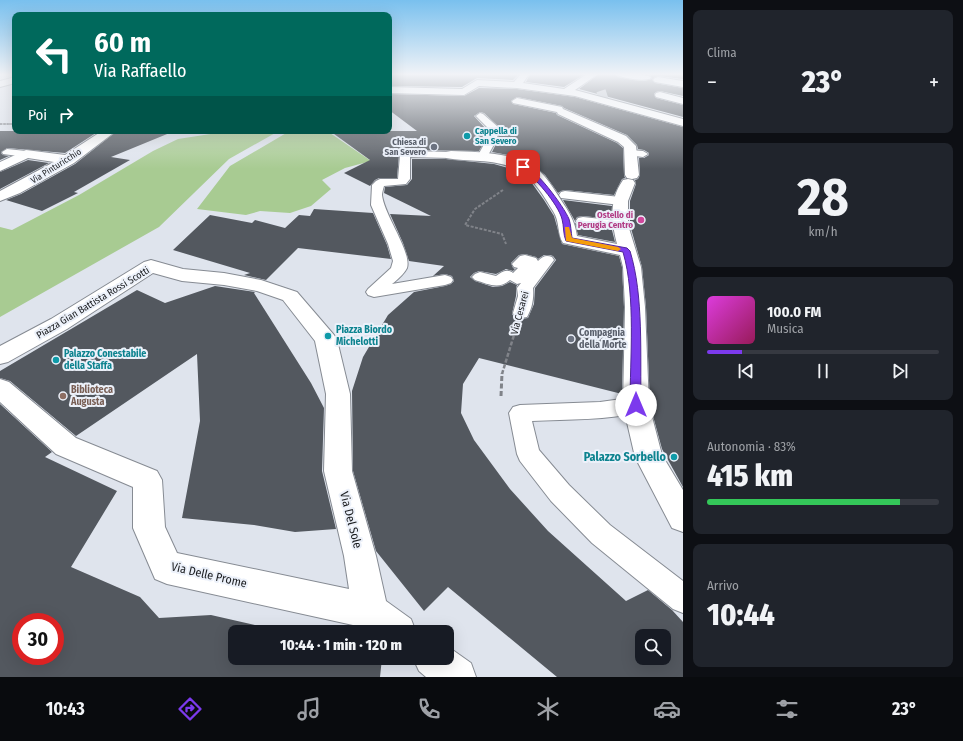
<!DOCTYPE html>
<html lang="it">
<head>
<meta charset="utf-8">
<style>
	:root { --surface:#171b24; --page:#20242c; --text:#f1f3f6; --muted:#9ea1a6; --line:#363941; --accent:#7c3aed }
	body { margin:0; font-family:"Fira Sans Condensed",sans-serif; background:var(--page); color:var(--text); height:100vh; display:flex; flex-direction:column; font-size:15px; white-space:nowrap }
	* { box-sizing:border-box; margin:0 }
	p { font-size:13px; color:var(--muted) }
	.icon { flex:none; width:22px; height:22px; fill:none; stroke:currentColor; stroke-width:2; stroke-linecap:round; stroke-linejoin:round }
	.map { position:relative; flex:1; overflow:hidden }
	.drawer { display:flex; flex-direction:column; gap:10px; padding:10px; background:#0d0f14; width:280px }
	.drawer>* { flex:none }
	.banner { position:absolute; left:12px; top:12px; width:380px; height:122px; border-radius:8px; box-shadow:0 4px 16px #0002; background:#00695c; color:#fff; overflow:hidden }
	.buttons { position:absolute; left:635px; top:629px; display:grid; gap:8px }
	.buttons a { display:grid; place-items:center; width:36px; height:36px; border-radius:8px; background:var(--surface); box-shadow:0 4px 16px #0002; font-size:20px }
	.speed { position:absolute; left:12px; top:613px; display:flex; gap:8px; font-size:20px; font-weight:700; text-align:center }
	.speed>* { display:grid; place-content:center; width:52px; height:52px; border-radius:50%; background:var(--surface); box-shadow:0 4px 16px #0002; line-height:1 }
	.speed .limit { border:6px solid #d22; background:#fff; color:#111 }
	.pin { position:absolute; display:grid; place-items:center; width:34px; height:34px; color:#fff; margin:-17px; border-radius:8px; box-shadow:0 2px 6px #0006 }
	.me { position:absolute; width:44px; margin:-22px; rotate:0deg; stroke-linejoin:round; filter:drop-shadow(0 0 3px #0008) }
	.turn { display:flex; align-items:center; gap:14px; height:84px; padding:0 16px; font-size:18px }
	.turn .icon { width:52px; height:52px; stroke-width:2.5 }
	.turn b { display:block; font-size:28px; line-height:34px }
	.then { display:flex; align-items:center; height:38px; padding:0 16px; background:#0003; gap:8px; font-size:15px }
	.big { font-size:30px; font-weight:800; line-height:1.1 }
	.drawer .tile { flex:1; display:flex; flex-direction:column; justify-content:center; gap:6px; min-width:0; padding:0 14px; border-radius:8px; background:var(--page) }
	.drawer .dial { align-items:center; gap:0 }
	.dial b { font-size:52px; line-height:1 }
	.song { display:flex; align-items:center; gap:12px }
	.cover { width:48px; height:48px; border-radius:6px; background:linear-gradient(135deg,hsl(300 70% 55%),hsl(330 70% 35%)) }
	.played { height:4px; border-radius:2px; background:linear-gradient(90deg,var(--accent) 15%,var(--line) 15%) }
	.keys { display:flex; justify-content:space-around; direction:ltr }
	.heat { display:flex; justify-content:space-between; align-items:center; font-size:22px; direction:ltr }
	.charge { height:6px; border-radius:3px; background:linear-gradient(90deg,#34c759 83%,var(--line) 0) }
	.trip { position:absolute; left:228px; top:625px; width:226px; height:40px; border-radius:8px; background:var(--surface); box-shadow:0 4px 16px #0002; font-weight:800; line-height:40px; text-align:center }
	.menu { display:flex; height:64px; justify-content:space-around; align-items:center; background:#090b0e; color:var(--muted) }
	.menu .icon { width:28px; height:28px }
	.menu .selected { color:var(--accent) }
	.menu b { font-size:18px; color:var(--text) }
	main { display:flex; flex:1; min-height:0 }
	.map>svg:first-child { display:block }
</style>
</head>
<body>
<main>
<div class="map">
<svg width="683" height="677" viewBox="0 0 683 677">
	<rect width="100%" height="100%" fill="#dfe4ed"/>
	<path fill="#a8cb92" d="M230,131l47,1 -48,27 -70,68 -159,90v-90l12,3 67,-35 74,-44 25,-12z
		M286,131h31l13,2 41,28 -26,7 -23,12 9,9 -20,17 -21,7 -30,-2 -14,4 -49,-6 33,-43 58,-34z"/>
	<path fill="#53585f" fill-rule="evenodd" d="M389,74h130l-6,6 -36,-2 -15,9 -73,-1z
		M530,74h55l-21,13 -38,-5z
		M599,74h16l3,3 15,3 11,1 8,-2 3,4 28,5v8l-23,-5 -4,1 -2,2 2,4 27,7v12l-104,-28z
		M645,74h38v5l-25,-3 -6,3 -2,-4z
		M479,88l38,1 58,8 108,30v360l-21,-38 -12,-44 -4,-98 -4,-40 -12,-42v-24l6,-17 -1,-4 3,-1 2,-4 -1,-17h5l5,-3v-2l-5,-3 -6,-1 -1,-4 -10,-10 -63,-27 -2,-2 -45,-9 -6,4 2,3 43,9 1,2 60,28 6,5 1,27 1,3 -3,1 -8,16 -49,-5 -4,1 -3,2 -13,-18 -16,-13 -21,-7 -16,-3 6,-12 1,-13 -15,-14 -4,-1 -6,4 12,13v10l-7,12 -70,-1 -8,2 -2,3 -2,23h-18l-4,2 -5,6 -26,-13 26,-13 -40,-29h87l-28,-21v-16l75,2z
		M0,131h99l-34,22 -58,-5 -6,5 2,2 6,1 -9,4z
		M117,131h55v1l-61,25 19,3 -56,32 4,1 -36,18 -36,-11 15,-6 54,-30z
		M412,159h34l48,5 21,6 16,12 13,18 10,16 8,28 57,12 3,11 2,40 -2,87 -143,-36 -16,26 -2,29 13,27 36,49 38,42 78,70 22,-11 24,20 11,12v55h-126l-109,-90 -24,24 -48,-60 -23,-80 -1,-80 11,-34 25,-42 26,-23 31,-6 6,-2 3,-3 -2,-5 -7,-2 -12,2 11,-10 -35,-5 -6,-18 -13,-29 41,2 -47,-23 1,-6 22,-2 5,-6zM525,254l11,3 2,2 6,-4h6l3,1 3,4 -21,28 -1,16 -6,14 -7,1 -6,-1 -3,-4 4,-18v-8l1,-3 -7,-3 -8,4 -9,1 -18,-6 -5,-4 4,-4 5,-2 17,3 10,-5 7,2 2,-2 -2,-1 -2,-5 8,-8zM642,636h22v22h-22z
		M28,160l21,3 -49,26v-17z
		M563,200l49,6 -1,13 -28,-3 -6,1 -2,4z
		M314,209l59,4 14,32 4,14 -93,-11 -32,32 -22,-5 6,-2 -77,-23 37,-35 42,8 3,-3 30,8 14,-13 11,1z
		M575,223l3,2 34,5 3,12 -37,-7z
		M215,286l40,6 -1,1 57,90 13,25 -2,63 14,58 -41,3 -41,-7 -72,-7 18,-97 -3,-67 -121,82 -66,-55 -10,-3v-7l137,-81 28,13z
		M0,404l52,48 -7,5 72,34 -46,76 69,30 19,21 52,-3 75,17h-51v26h147l-2,19h-380zM21,622h34v34h-34z"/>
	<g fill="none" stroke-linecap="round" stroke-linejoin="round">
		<path stroke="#b8bcc4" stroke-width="10" stroke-dasharray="10 5" stroke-linecap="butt" d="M598,97l9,-3"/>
		<defs>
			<path id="lane" d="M480,113l3,1 15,13 -1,12 -11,20 -4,1 -5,-3 10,-18 1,-11 -12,-12z
				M7,149l19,2 5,3 -5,3 -23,-3 -1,-2z
				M631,150l12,1 5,3 -5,3 -16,-2 -1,-2 1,-2z
				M409,151l42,1 5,3 -5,3 -41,-1v22l-4,5 -22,2c-1,3 -2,7 -2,9 2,20 30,57 25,73 -3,6 -10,12 -15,16l53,-9 6,2 2,3 -2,3 -6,2 -71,12 -6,-2 -2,-3 2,-3 23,-21 2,-7 -5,-17 -17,-39 1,-20 4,-4 4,-2h18l2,-24 1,-2z
				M565,191l55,6 4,1 2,3 -2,3 -4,1 -59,-7 -2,-3 2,-3z
				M583,217l37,4 5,1 2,3 -2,3 -5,1 -42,-5 -2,-3 2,-3z
				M525,255l11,3 2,3c5,-5 8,-6 14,-4l2,3 -21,28c1,10 -1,21 -6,29l-6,1 -6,-1 -2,-4 5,-17 -1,-8 4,-5 -4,1 -7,-4c-11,10 -22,4 -35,0l-3,-3 3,-3 5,-2 16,4c5,-4 11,-8 17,-3l5,-5 -4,-1 -2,-3 8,-8z
				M636,397l7,2 3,6 -3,6c-35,10 -75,8 -111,10l7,29 30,35 41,40 73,56v32l-10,-4 -81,-66 -41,-42 -31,-40 -3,-7 -8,-41 4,-6 7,-2 80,-3z"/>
			<path id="street" d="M521,74h8l-6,9 41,6 23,-15h11l-23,16 108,29v7l-108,-30 -58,-8 -38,-2 -15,9 -75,-2v-6l73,2 15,-9 37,2z
				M616,74h20l13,2 2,2c-5,4 -31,0 -35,-4z
				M658,77l25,4v6l-28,-5 -2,-2 2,-2z
				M660,92l23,6v6l-27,-7 -1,-2 1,-2z
				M517,98l45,9 1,2 63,27 10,10 3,29 -2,3 -5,1 -5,-1 -2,-3 -1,-28 -6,-5 -60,-28 -1,-2 -44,-9 -1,-2z
				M102,131h14l-42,32 -54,30 -20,8v-10l54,-29 -26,-4 -28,13v-9l26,-12 39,5z
				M451,151c25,1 65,1 86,18 10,8 17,20 24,31 8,12 14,21 16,36l40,8c-6,-23 -8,-44 6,-64l5,-1 5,1 2,3 -7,18v24l13,42 4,40 4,98 13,50 21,35v42l-11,-4 -37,-71 -12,-52 2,-98 -2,-40 -3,-12 -57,-12c-6,-9 -3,-22 -10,-32 -21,-35 -31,-47 -73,-50 -11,-1 -23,-1 -34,-3l-1,-3 1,-3z
				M151,260l32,9 41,4 37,7 36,12 37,43 3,5 13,54 2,77 24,85 10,45 25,18 5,13h-48l-6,-5 -195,-43 -12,-5 -22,-51v-41l-77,-33 -56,-52v-23l9,3 67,56 81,33 5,9 3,47 12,26 172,36 -5,-33 -20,-85 2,-77 -11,-53 -32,-41 -26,-9 -33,-6 -42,-4 -29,-8 -86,56 -59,33 -8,2v-18l51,-27 93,-57z
				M447,646l24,17 5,14h-50l-7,-6 -6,-13h34z"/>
			<path id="secondary" d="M15,77v6l-15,4v-6z"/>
		</defs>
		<use href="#lane" stroke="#868b93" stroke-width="2"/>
		<use href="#street" stroke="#868b93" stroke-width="2"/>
		<use href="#secondary" stroke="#868b93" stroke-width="2"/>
		<path stroke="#808389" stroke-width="1" stroke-dasharray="2 1" stroke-linecap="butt" d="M0,124h15"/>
		<path stroke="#808389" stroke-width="1.5" stroke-dasharray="2.5 1" stroke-linecap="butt" d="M0,124h15"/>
		<path stroke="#808389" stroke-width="2" stroke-dasharray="3 1.5" stroke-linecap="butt" d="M503,190l-28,19 -10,16 37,9 4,10"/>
		<path stroke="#808389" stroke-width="2.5" stroke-dasharray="4 2" stroke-linecap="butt" d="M502,374l12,-39"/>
		<path stroke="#808389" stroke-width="3" stroke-dasharray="5 2.5" stroke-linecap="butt" d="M501,396l1,-23"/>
		<use href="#lane" fill="#fff" fill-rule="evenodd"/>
		<use href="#street" fill="#fff" fill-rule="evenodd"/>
		<use href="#secondary" fill="#fff" fill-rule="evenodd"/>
	</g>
	<linearGradient id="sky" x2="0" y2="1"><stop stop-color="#79c0ee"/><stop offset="0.44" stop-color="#f1f3f7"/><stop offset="1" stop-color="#f1f3f7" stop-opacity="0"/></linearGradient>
	<rect width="683" height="169" fill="url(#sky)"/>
	<path fill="#7c3aed" stroke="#51269a" d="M521,165c13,0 43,42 48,54 2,6 2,13 3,19l55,10 3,3c14,45 10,106 11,154l-2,3h-7l-2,-3c0,-46 6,-109 -7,-153l-57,-11c-3,-7 -2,-15 -4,-22 -4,-15 -28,-43 -41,-51z"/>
	<path fill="#f59e0b" d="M565,227h4l3,11 46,9 3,2 -3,2 -52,-10z"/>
	<g fill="#0f9aa8" stroke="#ecf1fa" stroke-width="1.5">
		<circle cx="467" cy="136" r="4"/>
		<circle cx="328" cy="336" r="4"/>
		<circle cx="56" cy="360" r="4"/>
		<circle cx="674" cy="457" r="4"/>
	</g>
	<g fill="#6b7280" stroke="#ecf1fa" stroke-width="1.5">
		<circle cx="434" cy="147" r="4"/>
		<circle cx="571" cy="339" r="4"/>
	</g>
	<circle fill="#d1479c" stroke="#ecf1fa" stroke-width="1.5" cx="641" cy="220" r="4"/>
	<circle fill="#8d6e63" stroke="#ecf1fa" stroke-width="1.5" cx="63" cy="396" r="4"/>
	<g text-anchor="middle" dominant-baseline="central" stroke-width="4" stroke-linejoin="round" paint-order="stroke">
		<g font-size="9" font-weight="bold" fill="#0d838f" stroke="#ecf1fa" text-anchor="start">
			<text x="475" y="131">Cappella di<tspan x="475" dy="10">San Severo</tspan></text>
		</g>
		<g font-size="9" font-weight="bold" fill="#5b616d" stroke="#ecf1fa" text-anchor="end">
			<text x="426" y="142">Chiesa di<tspan x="426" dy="10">San Severo</tspan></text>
		</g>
		<g font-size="9" fill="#1b1d20" stroke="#ecf1fa">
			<text transform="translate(56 166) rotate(-32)">Via Pinturicchio</text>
		</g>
		<g font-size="9" font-weight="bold" fill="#b23c85" stroke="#ecf1fa" text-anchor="end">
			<text x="633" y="215">Ostello di<tspan x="633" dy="10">Perugia Centro</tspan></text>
		</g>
		<g font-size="10" fill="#1b1d20" stroke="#ecf1fa">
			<text transform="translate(93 303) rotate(-31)">Piazza Gian Battista Rossi Scotti</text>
			<text transform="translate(520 313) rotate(-75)">Via Cesarei</text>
		</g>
		<g font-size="10" font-weight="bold" fill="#0d838f" stroke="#ecf1fa" text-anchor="start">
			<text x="336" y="330">Piazza Biordo<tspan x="336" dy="12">Michelotti</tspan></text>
			<text x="64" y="354">Palazzo Conestabile<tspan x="64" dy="12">della Staffa</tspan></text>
		</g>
		<g font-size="10" font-weight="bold" fill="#5b616d" stroke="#ecf1fa" text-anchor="start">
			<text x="579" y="333">Compagnia<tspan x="579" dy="12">della Morte</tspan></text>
		</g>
		<g font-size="10" font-weight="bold" fill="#785e54" stroke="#ecf1fa" text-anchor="start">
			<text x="71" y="390">Biblioteca<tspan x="71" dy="12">Augusta</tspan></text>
		</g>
		<g font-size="12" font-weight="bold" fill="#0d838f" stroke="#ecf1fa" text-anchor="end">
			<text x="666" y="457">Palazzo Sorbello</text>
		</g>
		<g font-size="12" fill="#1b1d20" stroke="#ecf1fa">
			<text transform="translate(351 520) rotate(76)">Via Del Sole</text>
			<text transform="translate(209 575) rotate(13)">Via Delle Prome</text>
		</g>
	</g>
</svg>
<div class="buttons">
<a><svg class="icon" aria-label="search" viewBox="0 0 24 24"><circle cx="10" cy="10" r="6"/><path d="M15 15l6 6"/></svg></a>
</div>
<div class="speed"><div class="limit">30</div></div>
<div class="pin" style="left:523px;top:167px;background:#d93025"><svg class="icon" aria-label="arrive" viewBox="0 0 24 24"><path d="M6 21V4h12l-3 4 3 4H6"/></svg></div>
<svg class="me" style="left:636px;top:405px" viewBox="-20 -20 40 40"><circle r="19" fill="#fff"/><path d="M0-13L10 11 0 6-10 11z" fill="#7c3aed"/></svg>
<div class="trip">10:44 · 1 min · 120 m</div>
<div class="banner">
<div class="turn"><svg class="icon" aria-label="left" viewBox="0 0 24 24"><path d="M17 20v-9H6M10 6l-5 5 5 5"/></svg><div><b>60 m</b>Via Raffaello</div></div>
<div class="then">Poi<svg class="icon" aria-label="right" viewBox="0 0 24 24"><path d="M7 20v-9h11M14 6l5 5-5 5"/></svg></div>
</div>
</div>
<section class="drawer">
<div class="tile"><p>Clima</p>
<div class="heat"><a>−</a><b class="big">23°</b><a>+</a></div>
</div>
<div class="tile dial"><b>28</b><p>km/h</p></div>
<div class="tile">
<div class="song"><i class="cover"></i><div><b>100.0 FM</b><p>Musica</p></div></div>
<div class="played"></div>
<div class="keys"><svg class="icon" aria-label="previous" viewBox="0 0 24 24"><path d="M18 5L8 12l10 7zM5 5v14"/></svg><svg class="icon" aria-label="pause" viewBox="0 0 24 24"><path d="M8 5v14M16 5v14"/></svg><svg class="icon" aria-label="next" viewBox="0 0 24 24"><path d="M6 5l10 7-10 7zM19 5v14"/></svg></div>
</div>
<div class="tile"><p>Autonomia · 83%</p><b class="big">415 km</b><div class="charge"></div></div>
<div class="tile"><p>Arrivo</p><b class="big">10:44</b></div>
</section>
</main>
<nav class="menu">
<b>10:43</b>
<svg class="icon selected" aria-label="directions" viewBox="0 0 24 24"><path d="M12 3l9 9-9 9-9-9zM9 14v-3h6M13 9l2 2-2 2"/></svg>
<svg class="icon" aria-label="music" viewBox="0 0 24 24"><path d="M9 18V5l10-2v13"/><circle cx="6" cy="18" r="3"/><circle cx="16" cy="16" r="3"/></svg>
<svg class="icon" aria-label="phone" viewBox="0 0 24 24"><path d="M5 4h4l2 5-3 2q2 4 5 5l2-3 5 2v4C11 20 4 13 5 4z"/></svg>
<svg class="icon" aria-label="climate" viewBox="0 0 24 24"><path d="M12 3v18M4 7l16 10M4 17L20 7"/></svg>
<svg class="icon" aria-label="car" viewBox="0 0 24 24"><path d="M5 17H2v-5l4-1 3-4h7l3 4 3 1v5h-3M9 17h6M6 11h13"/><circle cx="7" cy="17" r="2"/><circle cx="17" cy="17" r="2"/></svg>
<svg class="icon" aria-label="filters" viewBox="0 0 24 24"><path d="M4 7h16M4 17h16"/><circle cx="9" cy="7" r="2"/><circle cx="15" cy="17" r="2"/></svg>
<b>23°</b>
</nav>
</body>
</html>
